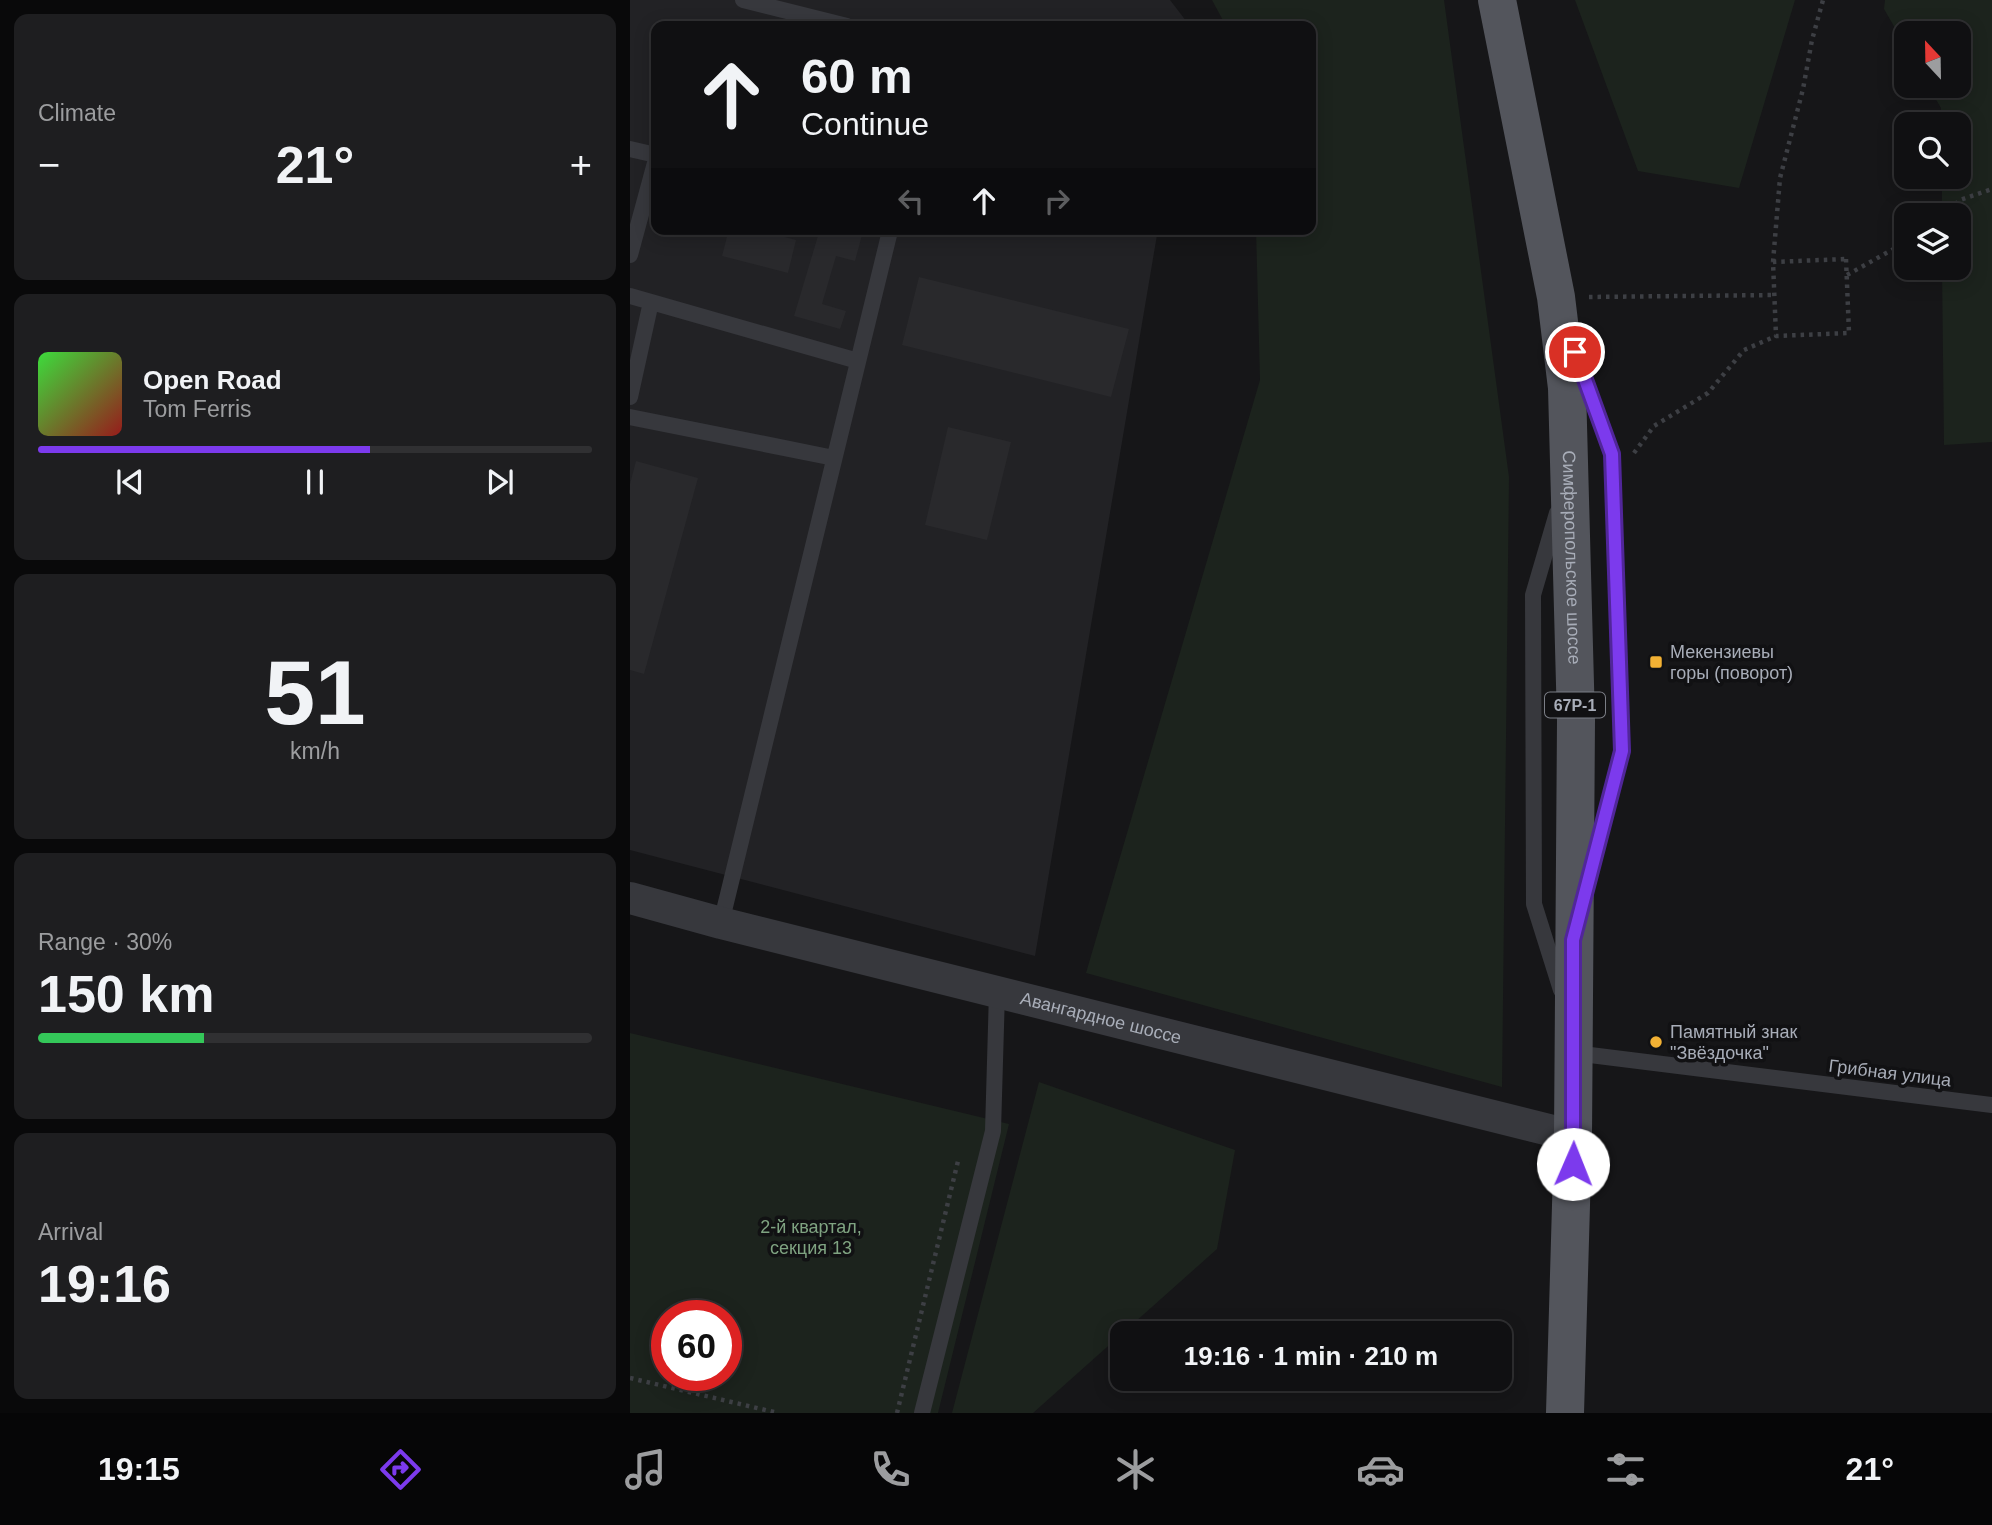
<!DOCTYPE html>
<html lang="en">
<head>
<meta charset="utf-8">
<style>
	:root { --surface:#101012; --page:#1e1e20; --text:#f1f3f6; --muted:#9c9d9f; --line:#303032; --accent:#7c3aed }
	body { margin:0; font-family:Arial,sans-serif; background:var(--page); color:var(--text); height:100vh; display:flex; flex-direction:column; font-size:26px; white-space:nowrap }
	* { box-sizing:border-box; margin:0 }
	p { font-size:23px; color:var(--muted) }
	.icon { flex:none; width:38px; height:38px; fill:none; stroke:currentColor; stroke-width:2; stroke-linecap:round; stroke-linejoin:round }
	.map { position:relative; flex:1; overflow:hidden }
	.sheet { display:flex; flex-direction:column; gap:14px; padding:14px; background:#09090a; width:630px }
	.sheet>* { flex:none }
	.hud { position:absolute; left:21px; top:21px; width:665px; height:214px; border-radius:14px; box-shadow:0 4px 18px #0003,0 0 0 2px var(--line); background:#101012; color:var(--text); overflow:hidden }
	.needle { width:46px; rotate:338deg }
	.fabs { position:absolute; left:1264px; top:21px; display:grid; gap:14px }
	.fabs a { display:grid; place-items:center; width:77px; height:77px; border-radius:14px; background:var(--surface); box-shadow:0 4px 18px #0003,0 0 0 2px var(--line); font-size:35px }
	.speed { position:absolute; left:21px; top:1300px; display:flex; gap:14px; font-size:35px; font-weight:700; text-align:center }
	.speed>* { display:grid; place-content:center; width:91px; height:91px; border-radius:50%; background:var(--surface); box-shadow:0 4px 18px #0003,0 0 0 2px var(--line); line-height:1 }
	.speed .limit { border:10px solid #d22; background:#fff; color:#111 }
	.pin { position:absolute; display:grid; place-items:center; width:60px; height:60px; color:#fff; margin:-30px; border:4px solid #fff; border-radius:50%; box-shadow:0 2px 7px #0007 }
	.me { position:absolute; width:77px; margin:-38px; rotate:1deg; stroke-linejoin:round; filter:drop-shadow(0 0 5px #0008) }
	.turn { display:flex; align-items:center; gap:24px; height:147px; padding:0 35px; font-size:32px }
	.turn .icon { width:91px; height:91px; stroke-width:2.5 }
	.turn b { display:block; font-size:49px; line-height:60px }
	.lanes { display:flex; align-items:center; height:66px; padding:0 35px; background:#0003; justify-content:center; gap:35px; direction:ltr }
	.lanes .off { opacity:.35 }
	.big { font-size:52px; font-weight:600; line-height:1.1 }
	.sheet .card { flex:1; display:flex; flex-direction:column; justify-content:center; gap:10px; min-width:0; padding:0 24px; border-radius:14px; background:var(--page) }
	.sheet .dial { align-items:center; gap:0 }
	.dial b { font-size:91px; line-height:1 }
	.song { display:flex; align-items:center; gap:21px }
	.cover { width:84px; height:84px; border-radius:10px; background:linear-gradient(135deg,hsl(120 70% 55%),hsl(0 70% 35%)) }
	.played { height:7px; border-radius:4px; background:linear-gradient(90deg,var(--accent) 60%,var(--line) 60%) }
	.keys { display:flex; justify-content:space-around; direction:ltr }
	.heat { display:flex; justify-content:space-between; align-items:center; font-size:38px; direction:ltr }
	.charge { height:10px; border-radius:5px; background:linear-gradient(90deg,#34c759 30%,var(--line) 0) }
	.trip { position:absolute; left:480px; top:1321px; width:402px; height:70px; border-radius:14px; background:var(--surface); box-shadow:0 4px 18px #0003,0 0 0 2px var(--line); font-weight:600; line-height:70px; text-align:center }
	.dock { display:flex; height:112px; justify-content:space-around; align-items:center; background:#060607; color:var(--muted) }
	.dock .icon { width:49px; height:49px }
	.dock .on { color:var(--accent) }
	.dock b { font-size:32px; color:var(--text) }
	main { display:flex; flex:1; min-height:0 }
	.map>svg:first-child { display:block }
</style>
</head>
<body>
<main>
<section class="sheet">
<div class="card"><p>Climate</p>
<div class="heat"><a>−</a><b class="big">21°</b><a>+</a></div>
</div>
<div class="card">
<div class="song"><i class="cover"></i><div><b>Open Road</b><p>Tom Ferris</p></div></div>
<div class="played"></div>
<div class="keys"><svg class="icon" aria-label="previous" viewBox="0 0 24 24"><path d="M18 5L8 12l10 7zM5 5v14"/></svg><svg class="icon" aria-label="pause" viewBox="0 0 24 24"><path d="M8 5v14M16 5v14"/></svg><svg class="icon" aria-label="next" viewBox="0 0 24 24"><path d="M6 5l10 7-10 7zM19 5v14"/></svg></div>
</div>
<div class="card dial"><b>51</b><p>km/h</p></div>
<div class="card"><p>Range · 30%</p><b class="big">150 km</b><div class="charge"></div></div>
<div class="card"><p>Arrival</p><b class="big">19:16</b></div>
</section>
<div class="map">
<svg width="1362" height="1413" viewBox="0 0 1362 1413">
	<rect width="100%" height="100%" fill="#161618"/>
	<path fill="#222225" d="M0,0h540l20,26h-534v203h502l-123,727 -405,-106z"/>
	<path fill="#1c231d" fill-rule="evenodd" d="M582,0h232l65,477 -7,610 -416,-114 174,-593 -4,-151h55v-203h-85z
		M945,0h220l-56,188 -101,-17z
		M1255,0h107v442l-48,3 -2,-177h16v-53h-16v-38h16v-53h-17v-16l-13,-22h30v-53h-52v14l-22,-38z
		M0,1033l379,91 -71,289h-308zM37,1316h59v60h-59z
		M409,1082l196,68 -18,99 -184,164h-81z"/>
	<path fill="#29292c" d="M99,229h25l42,11 -8,33 -66,-17z
		M190,229h22l20,6 -7,26 -19,-5 -14,48 24,7 -6,18 -46,-13z
		M289,277l210,52 -18,68 -209,-52z
		M318,427l63,15 -24,98 -62,-15z
		M6,461l62,17 -54,196 -14,-4v-186z"/>
	<g fill="none" stroke-linecap="round" stroke-linejoin="round">
		<path stroke="#3d3f44" stroke-width="4.5" stroke-dasharray="3.5 5" stroke-linecap="butt" d="M1312,215l18,-15 32,-11
			M1216,259l3,74 -73,3 -3,-74z
			M1143,262l7,-84 23,-89 9,-49 11,-40
			M1217,275l59,-33
			M959,297l186,-2
			M1004,453l20,-27 54,-33 36,-43 32,-14
			M0,1378l148,35
			M267,1413l61,-252"/>
		<path stroke="#37383d" stroke-width="16" d="M113,0l104,26
			M0,149l26,6
			M0,255l26,-96
			M0,296l228,65
			M948,359l34,95 10,297 -33,129
			M0,397l21,-95
			M0,417l204,41
			M927,513l-24,82 1,309 27,86
			M91,923l168,-688
			M944,1053l418,52
			M292,1413l71,-282 4,-139"/>
		<path stroke="#37383d" stroke-width="32" id="s1" d="M0,898l91,25 852,213"/>
		<path stroke="#53555c" stroke-width="38" id="s2" d="M867,0l59,297 11,91 9,333 -3,415 -8,277"/>
	</g>
	<g fill="none" stroke-linecap="round" stroke-linejoin="round">
		<defs>
			<path id="route" d="M943,1164v-224l49,-189 -10,-297 -37,-102"/>
		</defs>
		<use href="#route" stroke="#51269a" stroke-width="18"/>
		<use href="#route" stroke="#7c3aed" stroke-width="12"/>
	</g>
	<g fill="#f2b134" stroke="#111113" stroke-width="2.5">
		<rect x="1019" y="655" width="14" height="14" rx="3.5"/>
		<circle cx="1026" cy="1042" r="7"/>
	</g>
	<g text-anchor="middle" dominant-baseline="central" stroke-width="7" stroke-linejoin="round" paint-order="stroke">
		<rect fill="#111113" stroke="#7b7e86" stroke-width="2" x="915" y="692.5" width="60" height="25" rx="5"/>
		<g font-size="16" font-weight="bold" fill="#a8adb8">
			<text x="945" y="705">67Р-1</text>
		</g>
		<g font-size="18" fill="#a8adb8" stroke="#111113">
			<text stroke="none"><textPath href="#s2" startOffset="564">Симферопольское шоссе</textPath></text>
			<text stroke="none"><textPath href="#s1" startOffset="486">Авангардное шоссе</textPath></text>
			<text transform="translate(1260 1073) rotate(7)">Грибная улица</text>
		</g>
		<g font-size="18" fill="#a8adb8" stroke="#111113" text-anchor="start">
			<text x="1040" y="652">Мекензиевы<tspan x="1040" dy="21">горы (поворот)</tspan></text>
			<text x="1040" y="1032">Памятный знак<tspan x="1040" dy="21">"Звёздочка"</tspan></text>
		</g>
		<g font-size="18" fill="#7fa381" stroke="#111113">
			<text x="181" y="1227">2-й квартал,<tspan x="181" dy="21">секция 13</tspan></text>
		</g>
	</g>
</svg>
<div class="fabs">
<a><svg class="needle" viewBox="-14 -14 28 28"><path d="M0-13l5 13h-10z" fill="#e53935"/><path d="M0 13l5-13h-10z" fill="#9c9d9f"/></svg></a>
<a><svg class="icon" aria-label="search" viewBox="0 0 24 24"><circle cx="10" cy="10" r="6"/><path d="M15 15l6 6"/></svg></a>
<a><svg class="icon" aria-label="layers" viewBox="0 0 24 24"><path d="M12 4l9 5-9 5-9-5zM3 14l9 5 9-5"/></svg></a>
</div>
<div class="speed"><div class="limit">60</div></div>
<div class="pin" style="left:945px;top:352px;background:#d93025"><svg class="icon" aria-label="arrive" viewBox="0 0 24 24"><path d="M6 21V4h12l-3 4 3 4H6"/></svg></div>
<svg class="me" style="left:943px;top:1164px" viewBox="-20 -20 40 40"><circle r="19" fill="#fff"/><path d="M0-13L10 11 0 6-10 11z" fill="#7c3aed"/></svg>
<div class="trip">19:16 · 1 min · 210 m</div>
<div class="hud">
<div class="turn"><svg class="icon" aria-label="ahead" viewBox="0 0 24 24"><path d="M12 20V5M6 11l6-6 6 6"/></svg><div><b>60 m</b>Continue</div></div>
<div class="lanes"><svg class="icon off" aria-label="left" viewBox="0 0 24 24"><path d="M17 20v-9H6M10 6l-5 5 5 5"/></svg><svg class="icon" aria-label="ahead" viewBox="0 0 24 24"><path d="M12 20V5M6 11l6-6 6 6"/></svg><svg class="icon off" aria-label="right" viewBox="0 0 24 24"><path d="M7 20v-9h11M14 6l5 5-5 5"/></svg></div>
</div>
</div>
</main>
<nav class="dock">
<b>19:15</b>
<svg class="icon on" aria-label="directions" viewBox="0 0 24 24"><path d="M12 3l9 9-9 9-9-9zM9 14v-3h6M13 9l2 2-2 2"/></svg>
<svg class="icon" aria-label="music" viewBox="0 0 24 24"><path d="M9 18V5l10-2v13"/><circle cx="6" cy="18" r="3"/><circle cx="16" cy="16" r="3"/></svg>
<svg class="icon" aria-label="phone" viewBox="0 0 24 24"><path d="M5 4h4l2 5-3 2q2 4 5 5l2-3 5 2v4C11 20 4 13 5 4z"/></svg>
<svg class="icon" aria-label="climate" viewBox="0 0 24 24"><path d="M12 3v18M4 7l16 10M4 17L20 7"/></svg>
<svg class="icon" aria-label="car" viewBox="0 0 24 24"><path d="M5 17H2v-5l4-1 3-4h7l3 4 3 1v5h-3M9 17h6M6 11h13"/><circle cx="7" cy="17" r="2"/><circle cx="17" cy="17" r="2"/></svg>
<svg class="icon" aria-label="filters" viewBox="0 0 24 24"><path d="M4 7h16M4 17h16"/><circle cx="9" cy="7" r="2"/><circle cx="15" cy="17" r="2"/></svg>
<b>21°</b>
</nav>
</body>
</html>
